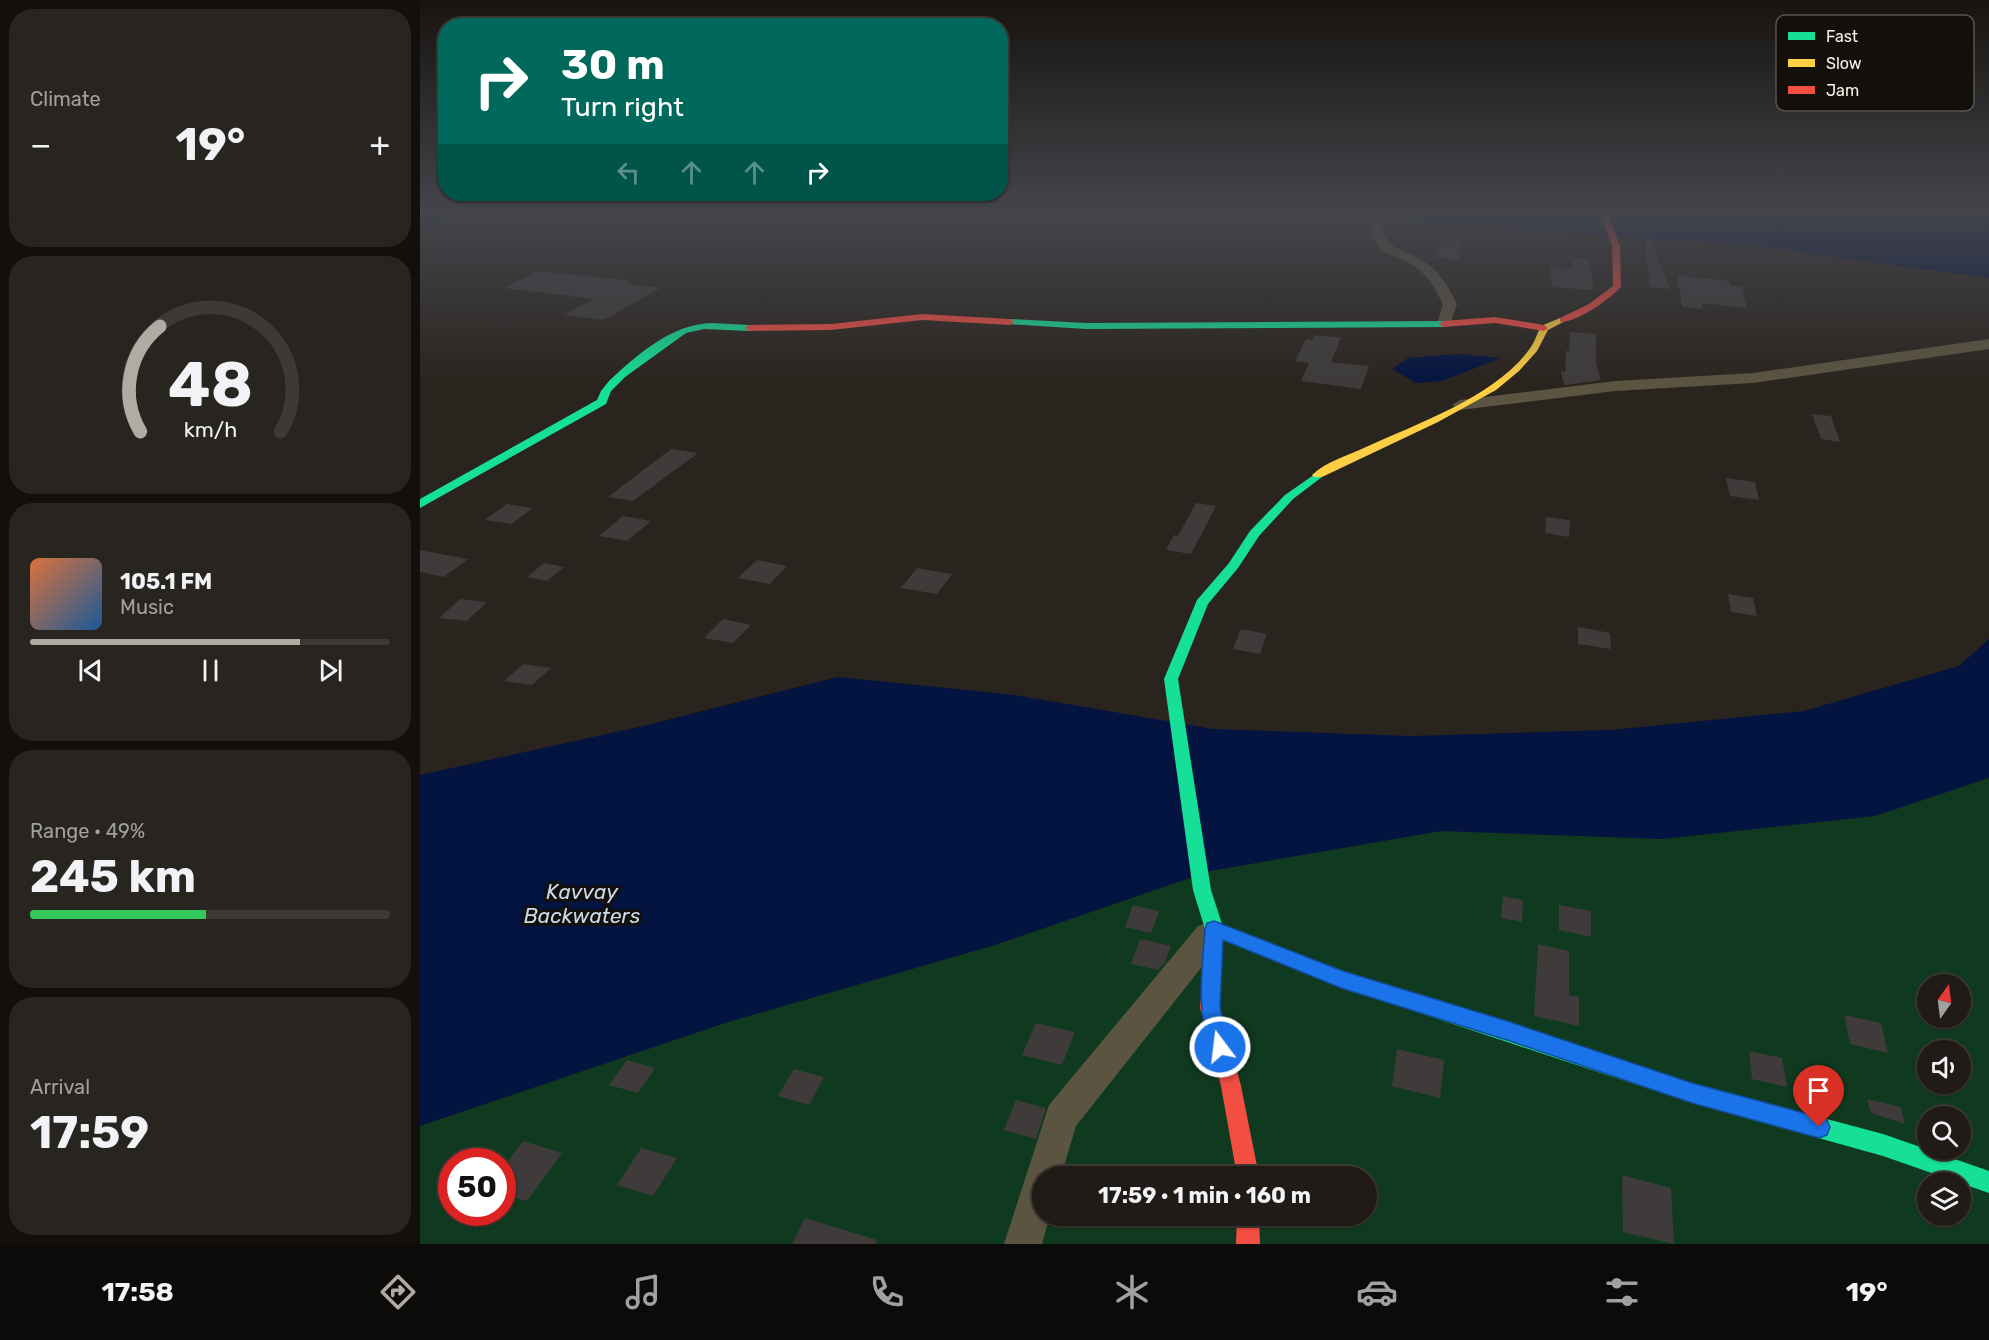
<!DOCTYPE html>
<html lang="en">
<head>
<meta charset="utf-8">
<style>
	:root { --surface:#201b16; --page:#28241f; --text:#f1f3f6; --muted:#a2a1a1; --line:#3d3935; --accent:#b1aba3 }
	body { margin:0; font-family:Rubik,sans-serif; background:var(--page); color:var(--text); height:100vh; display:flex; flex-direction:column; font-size:22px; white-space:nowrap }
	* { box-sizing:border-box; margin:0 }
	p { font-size:20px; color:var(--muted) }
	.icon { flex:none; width:33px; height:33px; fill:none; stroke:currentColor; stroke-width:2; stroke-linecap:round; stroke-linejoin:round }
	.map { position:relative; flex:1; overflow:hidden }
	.details { display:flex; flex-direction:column; gap:9px; padding:9px; background:#120f0c; width:420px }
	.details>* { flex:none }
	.hud { position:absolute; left:18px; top:18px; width:570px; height:183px; border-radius:24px; box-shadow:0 2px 4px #0004,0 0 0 2px var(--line); background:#00695c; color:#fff; overflow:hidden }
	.needle { width:39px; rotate:14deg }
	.buttons { position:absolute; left:1497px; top:974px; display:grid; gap:12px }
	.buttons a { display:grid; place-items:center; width:54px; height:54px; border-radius:50%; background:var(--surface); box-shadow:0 2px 4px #0004,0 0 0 2px var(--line); font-size:30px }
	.speed { position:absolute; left:18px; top:1148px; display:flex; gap:12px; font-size:30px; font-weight:700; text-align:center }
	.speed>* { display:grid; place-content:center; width:78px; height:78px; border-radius:50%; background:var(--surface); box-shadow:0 2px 4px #0004,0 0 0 2px var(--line); line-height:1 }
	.speed .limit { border:9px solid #d22; background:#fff; color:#111 }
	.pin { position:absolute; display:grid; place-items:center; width:51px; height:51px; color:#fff; margin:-62px -26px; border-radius:50% 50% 50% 0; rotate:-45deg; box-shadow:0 0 6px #0007 }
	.pin .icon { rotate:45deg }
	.me { position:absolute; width:66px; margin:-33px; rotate:345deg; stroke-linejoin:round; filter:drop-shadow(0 0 4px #0008) }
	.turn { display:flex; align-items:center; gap:21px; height:126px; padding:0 24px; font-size:27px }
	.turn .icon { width:78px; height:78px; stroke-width:2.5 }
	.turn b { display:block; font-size:42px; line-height:51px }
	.lanes { display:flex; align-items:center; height:57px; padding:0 24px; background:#0003; justify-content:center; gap:30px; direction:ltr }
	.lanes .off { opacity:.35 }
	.big { font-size:45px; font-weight:700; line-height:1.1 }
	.details .tile { flex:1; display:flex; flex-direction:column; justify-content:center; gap:9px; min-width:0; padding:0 21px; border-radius:24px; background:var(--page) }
	.details .dial { align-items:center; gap:0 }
	.dial svg { height:156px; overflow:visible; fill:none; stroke:var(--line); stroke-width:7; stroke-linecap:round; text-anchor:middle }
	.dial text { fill:var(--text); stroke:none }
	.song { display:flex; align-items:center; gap:18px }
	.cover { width:72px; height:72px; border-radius:9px; background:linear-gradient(135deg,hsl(20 70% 55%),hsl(210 70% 35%)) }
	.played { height:6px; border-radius:3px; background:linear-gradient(90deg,var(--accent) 75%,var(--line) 75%) }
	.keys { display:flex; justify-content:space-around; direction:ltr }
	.heat { display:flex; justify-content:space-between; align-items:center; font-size:33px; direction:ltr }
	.charge { height:9px; border-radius:4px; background:linear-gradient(90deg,#34c759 49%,var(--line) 0) }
	.trip { position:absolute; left:612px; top:1166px; width:345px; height:60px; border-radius:30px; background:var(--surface); box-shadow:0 2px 4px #0004,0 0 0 2px var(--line); font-weight:700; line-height:60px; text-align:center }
	.menu { display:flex; height:96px; justify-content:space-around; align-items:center; background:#0d0b09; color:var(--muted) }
	.menu .icon { width:42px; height:42px }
	.menu .selected { color:var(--accent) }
	.menu b { font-size:27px; color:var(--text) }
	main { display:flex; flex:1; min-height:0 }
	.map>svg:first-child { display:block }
</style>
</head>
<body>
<main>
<section class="details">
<div class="tile"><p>Climate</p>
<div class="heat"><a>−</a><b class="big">19°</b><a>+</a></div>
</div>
<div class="tile dial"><svg viewBox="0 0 100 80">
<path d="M14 69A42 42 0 1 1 86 69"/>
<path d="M14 69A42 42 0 0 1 24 15" stroke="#b1aba3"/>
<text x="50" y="56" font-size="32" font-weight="700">48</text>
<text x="50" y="72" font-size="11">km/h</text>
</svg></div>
<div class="tile">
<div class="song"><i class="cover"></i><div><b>105.1 FM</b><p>Music</p></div></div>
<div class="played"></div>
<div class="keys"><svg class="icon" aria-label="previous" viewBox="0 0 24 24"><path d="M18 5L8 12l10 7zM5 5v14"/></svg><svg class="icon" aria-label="pause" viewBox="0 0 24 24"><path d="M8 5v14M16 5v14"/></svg><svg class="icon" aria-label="next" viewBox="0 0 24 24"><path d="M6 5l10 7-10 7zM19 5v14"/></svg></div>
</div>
<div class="tile"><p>Range · 49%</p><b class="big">245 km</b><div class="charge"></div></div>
<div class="tile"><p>Arrival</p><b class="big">17:59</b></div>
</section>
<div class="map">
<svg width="1569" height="1244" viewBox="0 0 1569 1244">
	<rect width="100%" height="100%" fill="#2a241e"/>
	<path fill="#103a20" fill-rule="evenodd" d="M1569,778v466h-1569v-118l308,-104 267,-77 215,-74 231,-40 221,8 213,-23zM1508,984h32v33h-32zM1508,1050h32v33h-32zM1508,1116h32v33h-32zM32,1161h50v51h-50zM622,1176h324v39h-324zM1508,1182h32v33h-32z"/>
	<path fill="#041441" d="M0,211h87l-87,12z
		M890,211h679v67l-250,-34 -101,-5z
		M1039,354l42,4 -59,23 -26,2 -24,-14 16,-11z
		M1569,639v139l-114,38 -213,23 -221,-8 -231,40 -215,74 -267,77 -308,104v-351l223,-49 195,-49 177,18 198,34 198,7 200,-6 193,-19 155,-45z"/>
	<path fill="#3e3b3a" d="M1230,238l20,51 -20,-2 -5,-47z
		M1020,241l22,1 -4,18 -23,-3z
		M1151,258l18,1 5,31 -42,-3 -2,-20 22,2z
		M117,271l95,10 -6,3 34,4 -56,32 -40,-5 30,-16 -90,-11z
		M1257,276l52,5 1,4 12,2 5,21 -45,-5 1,6 -21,-2z
		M1150,332l26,2v30l5,16 -37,5 -3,-14 4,1 1,-21h3z
		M895,335l26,3 -10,24 38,4 -8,23 -60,-8 8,-18 -14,-2 11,-22 7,1z
		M1392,414l19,2 9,26 -19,-3z
		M251,449l27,4 -65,48 -25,-4z
		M1306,478l29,4 4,18 -29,-4z
		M776,503l20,3 -25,48 -25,-4 8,-15 4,1z
		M87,504l26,4 -22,16 -27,-4z
		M203,516l28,5 -24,20 -28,-5z
		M1126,517l24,3 -1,17 -24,-4z
		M0,550l48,9 -24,18 -24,-5z
		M337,560l30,6 -17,18 -32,-6z
		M124,563l20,4 -17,14 -20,-4z
		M497,568l35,6 -15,20 -36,-6z
		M1308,594l25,4 4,18 -26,-4z
		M40,599l27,3 -20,19 -28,-3z
		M303,619l28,6 -18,18 -29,-5z
		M1158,627l32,6 1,16 -33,-5z
		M821,629l26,5 -7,20 -27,-5z
		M103,664l28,4 -19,17 -28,-4z
		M1083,896l20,4 -1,22 -21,-4z
		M713,905l26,6 -8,22 -26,-6z
		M1139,905l32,6v26l-32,-7z
		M720,939l31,7 -6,16 -7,8 -27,-6z
		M1118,944l31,7v44l10,2v29l-45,-10z
		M1424,1015l37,8 7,30 -38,-9z
		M616,1023l39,9 -13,33 -40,-10z
		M977,1049l47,11 -4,38 -48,-12z
		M1329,1051l33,7 5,29 -35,-8z
		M207,1060l28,8 -17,25 -29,-8z
		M374,1069l30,8 -15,28 -31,-9z
		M1447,1099l34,8 4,17 -34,-11z
		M596,1100l30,8 -10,31 -32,-9z
		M103,1141l39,12 -35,48 -25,-7v-25z
		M221,1148l36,10 -24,38 -36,-11z
		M1202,1175l49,13 3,56 -51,-12z
		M385,1218l72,22 -1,4h-84z"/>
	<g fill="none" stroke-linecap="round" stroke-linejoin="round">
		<path fill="#5b5441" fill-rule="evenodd" d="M965,211h13l-17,18c12,26 28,20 48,36 13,10 21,25 28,39l-8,23h-10l-2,-3 6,-20c-7,-13 -13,-26 -25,-35 -25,-19 -35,-6 -49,-40z
			M1569,339v10l-236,34 -138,8 -155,19 -8,-5 8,-5 155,-19 138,-8z
			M789,922l11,4 4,9 -4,9 -144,182 -15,50h-19v39h8l-8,29h-38l45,-139 149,-179z"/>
		<path fill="#16e098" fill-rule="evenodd" d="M590,319l76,4 357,-2 4,3 -4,3 -357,2 -79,-5 -1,-2z
			M292,323l37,2 4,3 -4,3 -45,-2 -18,4 -61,44 -14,14 -5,13 -186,104v-9l177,-99 4,-9 8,-10c28,-26 62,-57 103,-58z
			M898,472l4,1v4l-29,22 -34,37 -21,32 -30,36 -30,75 33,211 11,34 121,47 349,112 191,51 106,37v22l-106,-37 -191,-53 -351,-116 -118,-47 -2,28 -2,6 -7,2 -7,-2 -2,-6 2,-39 -12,-39 -29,-211 33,-79 32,-37 21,-32 35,-36z"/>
		<path fill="#ffcf43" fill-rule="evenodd" d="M1140,318l7,2 -19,10 -11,21 -18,20 -23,19 -58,32 -116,55h-8l-2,-2c13,-13 37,-20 54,-28 52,-24 131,-51 165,-100 4,-6 6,-14 10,-21z"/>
		<path fill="#f24e42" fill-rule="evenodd" d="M1180,211h7l13,35 1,41c-11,12 -45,36 -61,35v-4l29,-14 24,-18 -1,-40z
			M502,314l88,5 4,3 -4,3 -88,-5 -91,10 -82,1 -4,-3 4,-3 82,-1z
			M1075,317l49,8 4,3 -4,3 -49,-8 -52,4 -4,-3 4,-3z
			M792,960l7,2 2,6 -1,40 21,78 18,90h-22l-16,-90 -21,-78 3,-40 2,-6z
			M817,1215h22l1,29h-24z"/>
	</g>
	<linearGradient id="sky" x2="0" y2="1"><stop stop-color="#171410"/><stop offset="0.55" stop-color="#44454c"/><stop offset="1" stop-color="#44454c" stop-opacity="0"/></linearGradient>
	<rect width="1569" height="386" fill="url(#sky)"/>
	<path fill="#1a73e8" stroke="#114b97" stroke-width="1.5" d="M794,921l129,50 164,50 185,62 127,34 8,3 3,7 -3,8 -8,3 -127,-35 -185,-63 -166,-52 -118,-48 -3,68 11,39 -3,7 -8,3 -7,-3c-18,-40 -11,-83 -8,-125l2,-6z"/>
	<g text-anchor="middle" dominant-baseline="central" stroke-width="6" stroke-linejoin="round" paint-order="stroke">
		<g font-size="21" font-style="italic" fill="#cddaee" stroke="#130f0a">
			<text x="162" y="891">Kavvay<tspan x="162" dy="24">Backwaters</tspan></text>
		</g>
	</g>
	<rect x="1356" y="15" width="198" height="96" rx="9" fill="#130f0a" stroke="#58534e" stroke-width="1.5"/>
	<rect x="1368" y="32" width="27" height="8" fill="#16e098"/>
	<rect x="1368" y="59" width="27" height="8" fill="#ffcf43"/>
	<rect x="1368" y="86" width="27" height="8" fill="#f24e42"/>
	<g font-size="16" fill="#faf3eb">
		<text x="1406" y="42">Fast</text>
		<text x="1406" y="69">Slow</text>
		<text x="1406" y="96">Jam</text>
	</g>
</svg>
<div class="buttons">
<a><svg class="needle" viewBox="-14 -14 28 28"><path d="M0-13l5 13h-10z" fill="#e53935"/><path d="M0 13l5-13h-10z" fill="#a2a1a1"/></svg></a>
<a><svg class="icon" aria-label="sound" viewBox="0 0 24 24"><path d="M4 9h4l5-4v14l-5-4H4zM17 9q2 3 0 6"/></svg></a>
<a><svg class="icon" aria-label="search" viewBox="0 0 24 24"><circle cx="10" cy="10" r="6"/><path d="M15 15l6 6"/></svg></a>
<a><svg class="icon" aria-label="layers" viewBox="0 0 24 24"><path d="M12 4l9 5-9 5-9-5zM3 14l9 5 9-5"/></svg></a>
</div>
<div class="speed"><div class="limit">50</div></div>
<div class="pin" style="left:1399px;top:1127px;background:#d93025"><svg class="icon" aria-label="arrive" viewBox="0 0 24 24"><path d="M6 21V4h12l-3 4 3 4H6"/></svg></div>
<svg class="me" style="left:800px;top:1047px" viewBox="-20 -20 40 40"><circle r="17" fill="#1a73e8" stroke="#fff" stroke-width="3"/><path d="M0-11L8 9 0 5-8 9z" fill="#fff"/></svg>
<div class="trip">17:59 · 1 min · 160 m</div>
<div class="hud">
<div class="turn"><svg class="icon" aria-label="right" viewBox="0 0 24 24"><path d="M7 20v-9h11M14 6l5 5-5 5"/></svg><div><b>30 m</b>Turn right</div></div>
<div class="lanes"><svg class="icon off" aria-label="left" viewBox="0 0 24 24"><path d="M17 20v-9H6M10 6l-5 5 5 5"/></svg><svg class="icon off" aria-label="ahead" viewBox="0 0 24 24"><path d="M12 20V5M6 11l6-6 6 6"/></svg><svg class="icon off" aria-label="ahead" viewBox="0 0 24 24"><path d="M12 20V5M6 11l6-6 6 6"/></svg><svg class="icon" aria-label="right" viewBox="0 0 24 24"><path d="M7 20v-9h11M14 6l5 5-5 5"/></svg></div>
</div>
</div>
</main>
<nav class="menu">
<b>17:58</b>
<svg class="icon selected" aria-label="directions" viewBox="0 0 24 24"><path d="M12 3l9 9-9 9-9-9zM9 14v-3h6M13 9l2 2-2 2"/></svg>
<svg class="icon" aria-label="music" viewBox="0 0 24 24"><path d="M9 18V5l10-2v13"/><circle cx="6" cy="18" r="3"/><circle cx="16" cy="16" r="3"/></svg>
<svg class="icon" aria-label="phone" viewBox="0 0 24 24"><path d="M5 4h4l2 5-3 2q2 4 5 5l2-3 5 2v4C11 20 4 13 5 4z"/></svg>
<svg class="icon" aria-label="climate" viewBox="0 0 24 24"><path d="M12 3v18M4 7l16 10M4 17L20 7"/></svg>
<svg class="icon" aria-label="car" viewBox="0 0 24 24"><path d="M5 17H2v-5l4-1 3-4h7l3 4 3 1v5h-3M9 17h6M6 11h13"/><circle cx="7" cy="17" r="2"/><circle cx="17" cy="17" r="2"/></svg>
<svg class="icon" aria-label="filters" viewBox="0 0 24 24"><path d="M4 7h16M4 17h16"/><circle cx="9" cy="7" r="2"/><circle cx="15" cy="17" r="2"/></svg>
<b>19°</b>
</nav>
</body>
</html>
